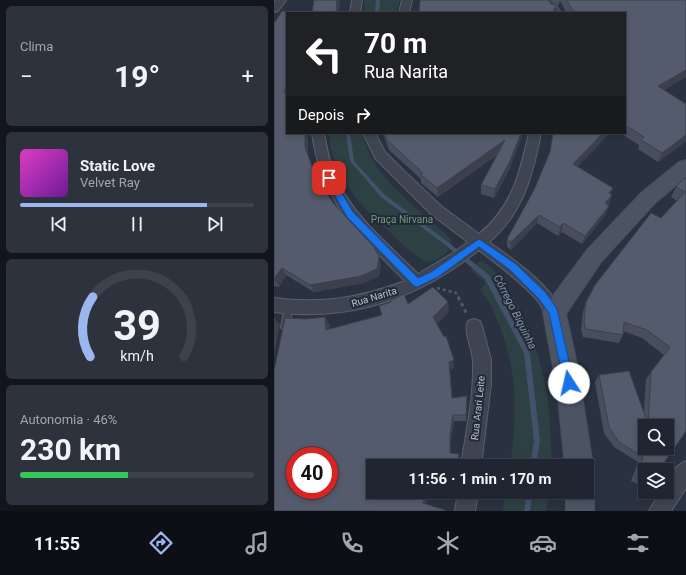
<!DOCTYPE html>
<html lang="pt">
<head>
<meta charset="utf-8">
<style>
	:root { --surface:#202631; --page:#2d323d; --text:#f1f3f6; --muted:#a2a5ab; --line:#3d434d; --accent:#9cb7ef }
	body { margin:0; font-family:Roboto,sans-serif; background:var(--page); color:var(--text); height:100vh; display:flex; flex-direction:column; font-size:15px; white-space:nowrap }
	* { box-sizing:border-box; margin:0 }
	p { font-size:13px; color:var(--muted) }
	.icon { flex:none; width:22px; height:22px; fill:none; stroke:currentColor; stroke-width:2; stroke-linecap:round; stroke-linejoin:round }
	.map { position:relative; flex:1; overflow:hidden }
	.drawer { display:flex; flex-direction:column; gap:6px; padding:6px; background:#12151b; width:274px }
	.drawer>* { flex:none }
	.top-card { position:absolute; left:12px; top:12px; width:340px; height:122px; border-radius:0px; box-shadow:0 2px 6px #0003,0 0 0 1px var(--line); background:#202124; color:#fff; overflow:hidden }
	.buttons { position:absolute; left:364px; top:419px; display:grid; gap:8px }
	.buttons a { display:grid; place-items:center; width:36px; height:36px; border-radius:0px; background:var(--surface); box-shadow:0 2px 6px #0003,0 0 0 1px var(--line); font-size:20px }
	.speed { position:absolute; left:12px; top:447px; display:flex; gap:8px; font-size:20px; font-weight:700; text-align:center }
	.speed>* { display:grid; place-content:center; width:52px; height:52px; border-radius:50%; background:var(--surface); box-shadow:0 2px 6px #0003,0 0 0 1px var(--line); line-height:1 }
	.speed .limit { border:6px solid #d22; background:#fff; color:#111 }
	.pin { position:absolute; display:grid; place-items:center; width:34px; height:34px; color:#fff; margin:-17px; border-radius:8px; box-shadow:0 2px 6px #0006 }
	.me { position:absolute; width:44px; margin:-22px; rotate:350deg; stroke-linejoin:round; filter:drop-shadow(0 0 3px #0008) }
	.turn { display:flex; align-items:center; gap:14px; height:84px; padding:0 12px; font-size:18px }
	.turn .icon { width:52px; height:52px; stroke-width:2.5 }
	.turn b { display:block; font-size:28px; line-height:34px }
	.then { display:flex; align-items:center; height:38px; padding:0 12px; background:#0003; gap:8px; font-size:15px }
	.big { font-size:30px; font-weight:700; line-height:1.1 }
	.drawer .widget { flex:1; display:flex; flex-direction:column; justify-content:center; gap:6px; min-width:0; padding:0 14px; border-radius:6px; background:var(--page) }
	.drawer .dial { align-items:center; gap:0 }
	.dial svg { height:104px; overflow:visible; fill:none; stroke:var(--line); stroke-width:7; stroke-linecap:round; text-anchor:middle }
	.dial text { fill:var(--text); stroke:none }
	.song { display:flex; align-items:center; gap:12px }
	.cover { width:48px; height:48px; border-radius:6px; background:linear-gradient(135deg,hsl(310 70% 55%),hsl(280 70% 35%)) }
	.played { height:4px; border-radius:2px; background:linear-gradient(90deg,var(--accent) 80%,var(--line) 80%) }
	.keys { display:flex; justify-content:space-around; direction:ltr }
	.heat { display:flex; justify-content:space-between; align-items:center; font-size:22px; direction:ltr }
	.charge { height:6px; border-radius:3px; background:linear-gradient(90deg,#34c759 46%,var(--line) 0) }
	.trip { position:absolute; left:92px; top:459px; width:228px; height:40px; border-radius:0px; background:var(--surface); box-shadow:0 2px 6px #0003,0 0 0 1px var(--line); font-weight:700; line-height:40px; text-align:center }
	.tabs { display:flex; height:64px; justify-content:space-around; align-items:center; background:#0d0f14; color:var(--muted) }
	.tabs .icon { width:28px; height:28px }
	.tabs .active { color:var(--accent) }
	.tabs b { font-size:18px; color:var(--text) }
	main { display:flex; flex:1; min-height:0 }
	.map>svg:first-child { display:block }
</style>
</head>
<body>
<main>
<section class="drawer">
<div class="widget"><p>Clima</p>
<div class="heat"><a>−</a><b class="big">19°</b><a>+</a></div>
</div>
<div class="widget">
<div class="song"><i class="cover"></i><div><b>Static Love</b><p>Velvet Ray</p></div></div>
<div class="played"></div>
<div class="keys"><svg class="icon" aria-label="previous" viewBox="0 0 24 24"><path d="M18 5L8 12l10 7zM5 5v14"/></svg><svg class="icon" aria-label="pause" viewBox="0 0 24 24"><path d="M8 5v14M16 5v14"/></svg><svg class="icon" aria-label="next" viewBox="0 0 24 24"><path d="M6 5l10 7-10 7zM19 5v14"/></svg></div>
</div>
<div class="widget dial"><svg viewBox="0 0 100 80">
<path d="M14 69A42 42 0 1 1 86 69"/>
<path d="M14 69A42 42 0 0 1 16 23" stroke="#9cb7ef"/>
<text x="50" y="56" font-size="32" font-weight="700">39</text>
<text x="50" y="72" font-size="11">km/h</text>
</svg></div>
<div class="widget"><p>Autonomia · 46%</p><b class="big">230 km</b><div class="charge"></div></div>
</section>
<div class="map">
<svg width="412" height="511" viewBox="0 0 412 511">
	<rect width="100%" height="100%" fill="#2a3241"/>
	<path fill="#2d4043" d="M90,0h36l-4,13h-31z
		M55,133h33c11,47 56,74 89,106 4,11 -14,23 -24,23 -13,-6 -24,-17 -34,-27 -32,-28 -61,-58 -64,-102z
		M206,261c11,3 18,14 24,23 37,52 49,119 47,182h-41c7,-52 8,-95 -12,-144 -4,-11 -9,-23 -18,-32l6,-7 -16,-13z
		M232,492h43l-3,19h-43z"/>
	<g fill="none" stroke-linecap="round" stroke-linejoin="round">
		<path fill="#43516a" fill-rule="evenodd" d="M102,0h4l-1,13h-4z
			M72,133h4l4,28 31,34 63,47 41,33 41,78 10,88 -4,25h-6l4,-25 -10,-88 -39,-74 -41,-35 -63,-47 -31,-36z
			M253,492h6l-3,19h-6z"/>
		<defs>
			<path id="lane" d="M15,304l3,1 1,2 -4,20 -1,2 -3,2 -3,-2 -1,-2 4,-20 1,-2z"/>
			<path id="street" d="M2,0h10l-8,11 -4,1v-10z
				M78,0h10l-2,13h-10z
				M128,0h10l-3,13h-10z
				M268,0h10l9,13h-10z
				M38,133h12c3,15 5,31 12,45 17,38 53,67 82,96l35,-21 15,-11 -37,-28 -56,-56 -12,-25h12l10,19 20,20 36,34 38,28c33,-27 41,-61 50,-101h12c-8,41 -18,81 -52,109 26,19 59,40 73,70l-2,5 -6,2c-9,-3 -11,-11 -16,-18 -16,-19 -39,-35 -59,-51 -60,48 -128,72 -205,62v-14c48,6 85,0 131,-17 -47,-47 -84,-80 -93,-148z
				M200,319l6,2 2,5 9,34v24l-10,82h-20c5,-34 13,-69 12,-104 0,-13 -10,-29 -5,-41z
				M412,461v27l-15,23h-22l11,-19h7c0,-13 7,-26 19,-31z
				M184,492h20l-3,19h-20z"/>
			<path id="secondary" d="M412,160v17l-31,26 -54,59 -35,52 12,55 12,78 3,19 -6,10v-10h-22l-8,-77 -14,-77 3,-7 41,-55 54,-57 38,-31z
				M313,481l3,1 4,10v19h-28v-19h21z"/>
		</defs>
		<use href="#lane" stroke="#59606c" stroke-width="2"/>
		<use href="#street" stroke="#59606c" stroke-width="2"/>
		<use href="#secondary" stroke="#484e5b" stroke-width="2"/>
		<path stroke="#4c5d61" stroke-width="2.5" stroke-dasharray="3 3" stroke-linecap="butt" d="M163,288l19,5 3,5"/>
		<path stroke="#4c5d61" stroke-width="3" stroke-dasharray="3.5 3.5" stroke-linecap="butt" d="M184,297l9,17"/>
		<use href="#lane" fill="#3e4551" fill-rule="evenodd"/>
		<use href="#street" fill="#3e4551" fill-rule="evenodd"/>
		<use href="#secondary" fill="#4c5464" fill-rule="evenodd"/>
	</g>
	<path fill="#484e5d" d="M279,0h133v77l-22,13 22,14v37l-28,21 -20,-13 1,-4 -19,-12h5v-120h-58l-7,-12 -2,5z
		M13,13v120l21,22 8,20 18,29 47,61 -2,11 -15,7 -50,9 -28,-17 -7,12 -5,-1v-264z
		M109,133h140l-14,37 -15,28 -13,-4v-9l16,-30 -59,42 -17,-14v-4l-32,-29z
		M279,133h57l-33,34 34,27 -2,10 -1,1 -2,9 -24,30 -20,-12 -4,4 -21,-13 -26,27 -4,-3v-8l27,-49 16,-37z
		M412,177v254l-41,39v16l-1,1 -13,-6 7,-19 -24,-15 -10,-14 -9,-51 4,-7 45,36 2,-32 18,-24 -22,-17 -19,-7v4l-4,8 -36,-6 -2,-7 2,-19 3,-9 91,-101 -6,-4 5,-10z
		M134,304l41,7 -12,13 17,36v8l-4,1 2,29 15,-2 -1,25h-12l-3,19v13l9,6 -87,7 57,26 -4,12 19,6v1h-171l56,-186v4l52,-14z"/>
	<path fill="#3b404c" d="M63,0h3l-1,13h-3z
		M412,70v7l-31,19 3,-10z
		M13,83v17l-3,-8z
		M31,133h3v22l-3,-8z
		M247,133h2l-14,37 -15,28 1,-9z
		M329,133h7l-39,40 2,-9z
		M412,135v6l-28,21 4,-9z
		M231,140v9l-67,48 -1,-9z
		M339,188l-3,8 -1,-3z
		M338,195l-3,9 -7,8 3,-9z
		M335,206l-3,8 -24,30 3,-8z
		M265,215l-2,8 -26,27v-8z
		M289,223l-1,9 -4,4 2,-9z
		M105,257l2,8 -2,11 -15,7 -50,9 -4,-7z
		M8,268l4,7 -7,12 -5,-8z
		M174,302l1,9 -14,15 -2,-9z
		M0,317l6,8 -6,31z
		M51,317l5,8 1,14 -5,-9z
		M180,360v8l-4,1 3,35 -4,-42z
		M193,396v7l-1,18v-6z
		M179,415l1,6 -3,19v18l-1,-5v-18z
		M185,454l1,5 -2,7h-2z
		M153,492h3l-5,14 -2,-3z"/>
	<path fill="#545b6c" stroke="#3b404c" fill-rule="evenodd" d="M40,0h23l-1,13h-24z
		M146,0h128l3,4 5,1 -3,8h-134z
		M292,0h120v70l-28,16 28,18v31l-24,18 -21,-13 3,-3 -19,-12v-112h-50z
		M8,11l24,2h-19v70l-3,9h3v41h18v14l10,28 19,29 40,43 5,10 -2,12 -16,7 -51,9 -28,-17 -8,11v-257h1z
		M110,133h137l-11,28 -15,28 -14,-4 24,-45 -68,48 -17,-14 3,-1 -36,-33z
		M279,133h50l-30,31 40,24 -4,5 3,2 -7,8 4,3 -24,30 -22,-13 -3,4 -21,-12 -28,27 -4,-3 27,-49 16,-38z
		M412,177v254l-27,39h-14v11l-8,-4 6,-20 -24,-15 -10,-15 -10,-52 30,-4 19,53 3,-52 19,-25 -23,-17 -23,-8 -1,13 -37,-6 -2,-7 2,-20 9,-17 56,-72 10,5 24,-26 -9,-5zM371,426h22v22h-22z
		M159,287l15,15 -15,15 11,20 2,-1 8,24 -5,2 3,36 15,-2 -1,19h-13l-3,20v18l9,1 -3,12h-83v26h54l-4,11 22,7 -1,1h-170v-140l11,-53 22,1 18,-2 1,13 56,-15 -3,-9 12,-4v-2l13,-6 4,10zM21,456h34v34h-34z"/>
	<path fill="#1a73e8" stroke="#114b97" d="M55,175l3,1 21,36 65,66 13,-6 48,-33 37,25 30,29 11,16 17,74 -1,3 -4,2 -4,-2 -1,-3 -15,-70 -10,-14 -30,-30 -30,-22 -41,30 -21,10 -3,-1 -67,-69 -22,-39z"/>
	<g text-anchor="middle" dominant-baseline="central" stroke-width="4" stroke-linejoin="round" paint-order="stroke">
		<g font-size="10" fill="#759a7f" stroke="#232a37">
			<text x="128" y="219">Praça Nirvana</text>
		</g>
		<g font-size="10" fill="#bbc0cb" stroke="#232a37">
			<text transform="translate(100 297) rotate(-17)">Rua Narita</text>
			<text transform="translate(204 408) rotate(-84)">Rua Arari Leite</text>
		</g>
		<g font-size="11" font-style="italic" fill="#8695af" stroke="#232a37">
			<text transform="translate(241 312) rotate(63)">Córrego Biquinha</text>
		</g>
	</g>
</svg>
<div class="buttons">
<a><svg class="icon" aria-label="search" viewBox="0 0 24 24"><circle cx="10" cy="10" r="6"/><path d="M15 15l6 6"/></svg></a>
<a><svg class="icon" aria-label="layers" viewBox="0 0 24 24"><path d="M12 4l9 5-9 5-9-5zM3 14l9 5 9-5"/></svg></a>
</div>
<div class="speed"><div class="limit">40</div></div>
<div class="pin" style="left:55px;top:178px;background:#d93025"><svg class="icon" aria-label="arrive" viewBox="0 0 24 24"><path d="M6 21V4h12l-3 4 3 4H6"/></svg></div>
<svg class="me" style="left:295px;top:383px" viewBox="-20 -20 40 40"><circle r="19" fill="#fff"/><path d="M0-13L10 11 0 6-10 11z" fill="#1a73e8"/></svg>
<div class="trip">11:56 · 1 min · 170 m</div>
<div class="top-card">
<div class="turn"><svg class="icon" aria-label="left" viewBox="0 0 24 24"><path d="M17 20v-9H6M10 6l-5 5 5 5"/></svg><div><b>70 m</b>Rua Narita</div></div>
<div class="then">Depois<svg class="icon" aria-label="right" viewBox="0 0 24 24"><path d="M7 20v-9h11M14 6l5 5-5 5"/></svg></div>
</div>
</div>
</main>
<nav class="tabs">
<b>11:55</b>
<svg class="icon active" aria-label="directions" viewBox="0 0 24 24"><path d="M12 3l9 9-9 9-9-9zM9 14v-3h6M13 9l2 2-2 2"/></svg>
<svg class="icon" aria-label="music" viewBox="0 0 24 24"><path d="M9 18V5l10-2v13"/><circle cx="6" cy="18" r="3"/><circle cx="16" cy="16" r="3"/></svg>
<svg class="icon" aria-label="phone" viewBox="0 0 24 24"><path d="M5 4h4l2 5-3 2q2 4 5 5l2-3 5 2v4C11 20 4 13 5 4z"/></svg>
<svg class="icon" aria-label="climate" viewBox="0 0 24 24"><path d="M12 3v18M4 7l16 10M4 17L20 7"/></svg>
<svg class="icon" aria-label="car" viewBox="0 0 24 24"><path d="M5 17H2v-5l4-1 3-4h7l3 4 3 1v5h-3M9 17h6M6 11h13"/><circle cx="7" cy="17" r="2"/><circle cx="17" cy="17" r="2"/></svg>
<svg class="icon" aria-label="filters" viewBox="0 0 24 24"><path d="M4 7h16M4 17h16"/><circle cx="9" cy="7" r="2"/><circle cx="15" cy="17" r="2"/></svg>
</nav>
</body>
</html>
